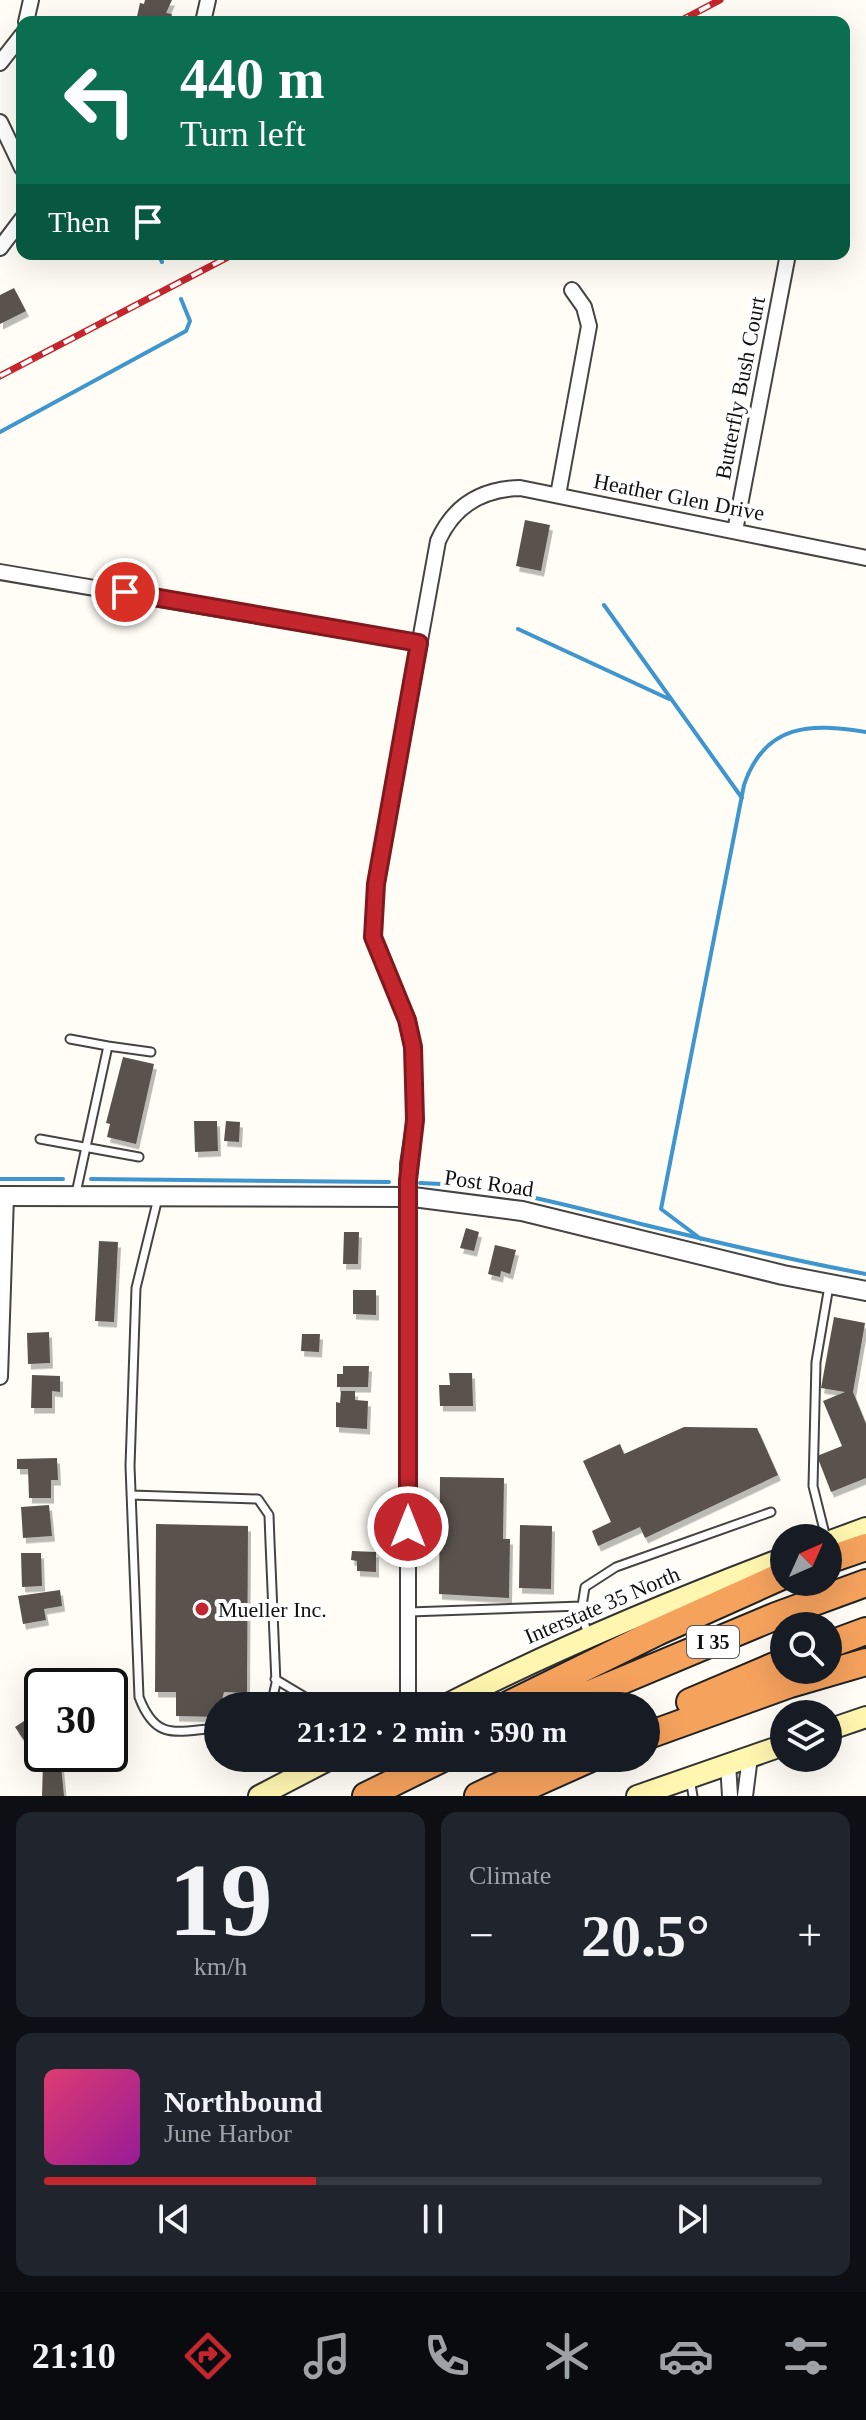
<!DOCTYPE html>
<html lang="en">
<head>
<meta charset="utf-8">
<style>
	:root { --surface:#171b24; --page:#20242c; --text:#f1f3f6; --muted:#9ea1a6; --line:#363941; --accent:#c4262e }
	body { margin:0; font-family:Georgia,serif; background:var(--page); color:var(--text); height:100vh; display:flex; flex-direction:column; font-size:30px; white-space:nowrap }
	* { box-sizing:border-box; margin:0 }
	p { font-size:26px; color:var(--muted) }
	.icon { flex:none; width:44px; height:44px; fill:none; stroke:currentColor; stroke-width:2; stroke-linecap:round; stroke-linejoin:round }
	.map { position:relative; height:1796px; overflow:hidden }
	.drawer { display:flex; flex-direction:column; gap:16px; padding:16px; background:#0d0f14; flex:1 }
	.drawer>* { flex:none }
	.guide { position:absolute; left:16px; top:16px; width:834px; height:244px; border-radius:16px; box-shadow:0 8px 32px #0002; background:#0b6e4f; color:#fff; overflow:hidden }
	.needle { width:52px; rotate:45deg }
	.tools { position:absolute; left:770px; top:1524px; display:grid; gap:16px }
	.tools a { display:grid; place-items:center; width:72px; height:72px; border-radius:50%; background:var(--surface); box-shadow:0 8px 32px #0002; font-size:40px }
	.speed { position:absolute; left:24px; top:1668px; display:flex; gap:16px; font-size:40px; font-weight:700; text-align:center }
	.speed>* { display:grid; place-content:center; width:104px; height:104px; border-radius:50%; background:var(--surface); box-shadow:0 8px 32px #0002; line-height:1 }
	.speed .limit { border:4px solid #111; border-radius:12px; background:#fff; color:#111 }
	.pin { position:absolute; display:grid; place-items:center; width:68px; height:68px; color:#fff; margin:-34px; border:4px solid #fff; border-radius:50%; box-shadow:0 2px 8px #0007 }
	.me { position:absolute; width:88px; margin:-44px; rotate:0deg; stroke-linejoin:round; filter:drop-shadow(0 0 6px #0008) }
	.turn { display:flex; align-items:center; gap:28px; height:168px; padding:0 32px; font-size:36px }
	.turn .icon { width:104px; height:104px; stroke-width:2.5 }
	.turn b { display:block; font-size:56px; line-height:68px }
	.then { display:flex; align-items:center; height:76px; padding:0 32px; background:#0003; gap:16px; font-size:30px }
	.big { font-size:60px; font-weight:600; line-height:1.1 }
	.drawer .card { flex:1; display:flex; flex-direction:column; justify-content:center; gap:12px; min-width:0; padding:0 28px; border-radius:16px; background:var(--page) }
	.drawer .dial { align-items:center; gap:0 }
	.dial b { font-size:104px; line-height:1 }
	.song { display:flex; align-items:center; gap:24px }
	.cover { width:96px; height:96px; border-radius:12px; background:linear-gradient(135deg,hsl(340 70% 55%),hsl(300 70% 35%)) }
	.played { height:8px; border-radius:4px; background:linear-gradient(90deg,var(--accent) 35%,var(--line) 35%) }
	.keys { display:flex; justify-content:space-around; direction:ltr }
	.heat { display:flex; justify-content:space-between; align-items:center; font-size:44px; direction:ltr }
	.drawer .tiles { flex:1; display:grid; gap:16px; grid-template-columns:1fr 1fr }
	.card:last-child { grid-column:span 2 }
	.trip { position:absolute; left:204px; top:1692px; width:456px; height:80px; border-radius:40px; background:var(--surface); box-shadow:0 8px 32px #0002; font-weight:600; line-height:80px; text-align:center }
	.menu { display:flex; height:128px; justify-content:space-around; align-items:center; background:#090b0e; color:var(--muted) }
	.menu .icon { width:56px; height:56px }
	.menu .selected { color:var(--accent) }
	.menu b { font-size:36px; color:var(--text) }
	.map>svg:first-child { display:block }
</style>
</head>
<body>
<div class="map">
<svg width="866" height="1796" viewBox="0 0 866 1796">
	<defs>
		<filter id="shadow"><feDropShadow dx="3" dy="5.5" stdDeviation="0" flood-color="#0004"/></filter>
	</defs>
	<rect width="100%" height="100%" fill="#fffdf5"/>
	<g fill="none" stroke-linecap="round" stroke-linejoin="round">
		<path stroke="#3f96cf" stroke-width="4" d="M158,254l4,8
			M0,432l186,-101 4,-10 -9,-22
			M604,605l138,193
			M518,629l151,70
			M0,1179h63
			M91,1179l298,3
			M420,1183c76,2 147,22 221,41 74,18 149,36 225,50
			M701,1239l-40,-30 83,-424c21,-62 67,-62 122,-53"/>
	</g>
	<path fill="#5a524d" filter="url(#shadow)" d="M145,0h27l-6,13 6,1 -2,8 -34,-1 4,-18 4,1z
		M14,288l12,23 -26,13v-29z
		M525,520l25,5 -9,46 -25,-5z
		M123,1057l31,7 -18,80 -29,-7 3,-13 -4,-1z
		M194,1121h23l1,30 -23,1z
		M226,1121l14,1 -1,20 -15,-1z
		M466,1228l13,4 -5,19 -14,-3z
		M344,1232h15l-1,32h-15z
		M99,1241l19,1 -4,80 -19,-1z
		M495,1245l21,5 -6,24 -9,-3 -1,6 -12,-3z
		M353,1290h23v25l-23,-1z
		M834,1317l31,6 -12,69 13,32v54l-35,14 -14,-36 25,-10 -19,-45 22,-9 -24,-4z
		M49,1332l1,31 -22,1 -1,-31z
		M302,1334h18l-1,18 -18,-1z
		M343,1366h26l-1,21h-31v-13h6z
		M449,1373h23l1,33h-33l-1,-21h11z
		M32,1375l28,1v16l-8,-1v17h-21z
		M341,1391h14v9l13,1 -1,28 -31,-2v-25l4,1z
		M684,1427l73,1 21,47 -133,63 -5,-11 -42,19 -6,-15 19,-9 -28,-61 37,-17 4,10z
		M57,1458l1,22h-7v18h-22l-1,-29h-11v-10z
		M440,1477l64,1 -1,61h7l-1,59 -70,-4z
		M49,1505l3,31 -29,2 -2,-31z
		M156,1524l92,2 -1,167 -23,-1 -6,25 -42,-1v-24h-21z
		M520,1525l32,1 -1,63 -32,-1z
		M352,1551l24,1v20l-19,-1v-10l-6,-1z
		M21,1553h20l1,33 -20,1z
		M60,1590l2,16 -18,3 2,11 -23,4 -5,-28z
		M42,1709v32l-12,8 -15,-22z
		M43,1764l18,1 3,31h-22z"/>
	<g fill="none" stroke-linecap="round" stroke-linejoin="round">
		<defs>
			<path id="service" d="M70,1039l38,7
				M40,1139l99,18
				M76,1193l32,-147 43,6
				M158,1198l-22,90 -6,178 9,231c17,45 37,34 79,31
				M131,1495l127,4 11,16 1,27 6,141 -5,23
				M826,1538l-13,-52 3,-124 13,-76
				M409,1612l173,-6
				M588,1635l-7,-23 4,-25 31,-20 155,-55
				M275,1679l45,27
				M690,1779l3,17"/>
			<path id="minor" d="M26,22l5,-22
				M203,22l5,-22
				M0,63l22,-28
				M0,122l22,46
				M0,248l22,-29
				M558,495l31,-169 -5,-19 -12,-17
				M735,531l53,-277
				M0,572l419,71
				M0,1377l6,-181
				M408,1706v-542l7,-44 -2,-73 -6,-27 -34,-83 3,-53 62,-343c16,-36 44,-52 82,-53l346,70
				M728,1763l2,33
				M745,1796l5,-39"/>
			<path id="tertiary" d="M0,1196l413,1 109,14 261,64 83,16"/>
			<path id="secondary" d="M828,1542l38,-14
				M444,1706c110,-57 224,-104 340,-148
				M828,1730l38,-13
				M259,1796l73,-38
				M637,1796l147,-51"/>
			<path id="motorway" d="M828,1560l38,-13
				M828,1645l38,-14
				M690,1702l94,-40
				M506,1706l151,-74 127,-57
				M561,1706l215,-90 90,-33
				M646,1736l144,-52 76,-22
				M366,1796l77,-38
				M478,1796l40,-19
				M506,1796l85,-38"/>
		</defs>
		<use href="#service" stroke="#444" stroke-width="11"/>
		<use href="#minor" stroke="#444" stroke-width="18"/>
		<use href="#tertiary" stroke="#444" stroke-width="22"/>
		<use href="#secondary" stroke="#333" stroke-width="24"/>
		<use href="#motorway" stroke="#222" stroke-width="30"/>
		<use href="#service" stroke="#fff" stroke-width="7"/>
		<use href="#minor" stroke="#fff" stroke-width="14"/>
		<use href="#tertiary" stroke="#fff" stroke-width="18"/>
		<use href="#secondary" stroke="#fff6b0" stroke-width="20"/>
		<use href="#motorway" stroke="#f5a25d" stroke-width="26"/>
		<defs>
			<path id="rail" d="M678,22l42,-22
				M0,376l234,-122"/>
		</defs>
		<use href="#rail" stroke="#c4262e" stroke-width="7"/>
		<use href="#rail" stroke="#fff" stroke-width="4" stroke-dasharray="12" stroke-linecap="butt"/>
	</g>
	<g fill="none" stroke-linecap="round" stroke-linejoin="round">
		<defs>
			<path id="route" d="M125,592l294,51 -43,241 -3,53 34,83 6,27 2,73 -7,60v347"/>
		</defs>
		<use href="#route" stroke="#7f191e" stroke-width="20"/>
		<use href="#route" stroke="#c4262e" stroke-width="14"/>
	</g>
	<circle fill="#c4262e" stroke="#fff" stroke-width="3" cx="202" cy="1609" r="8"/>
	<g text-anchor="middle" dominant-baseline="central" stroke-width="8" stroke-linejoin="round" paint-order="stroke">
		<rect fill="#fff" stroke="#585858" stroke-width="2" x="687" y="1626" width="52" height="32" rx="6"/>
		<g font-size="20" font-weight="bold" fill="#111">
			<text x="713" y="1642">I 35</text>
		</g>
		<g font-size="22" fill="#111" stroke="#fff">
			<text transform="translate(740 388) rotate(-79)">Butterfly Bush Court</text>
			<text transform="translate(679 497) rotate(11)">Heather Glen Drive</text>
			<text transform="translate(489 1183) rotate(8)">Post Road</text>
			<text transform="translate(602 1605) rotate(-23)">Interstate 35 North</text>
		</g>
		<g font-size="22" fill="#111" stroke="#fff" text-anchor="start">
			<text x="218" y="1609">Mueller Inc.</text>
		</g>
	</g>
</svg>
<div class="tools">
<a><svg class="needle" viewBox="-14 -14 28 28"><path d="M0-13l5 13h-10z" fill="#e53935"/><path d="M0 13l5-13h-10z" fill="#9ea1a6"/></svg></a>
<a><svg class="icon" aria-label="search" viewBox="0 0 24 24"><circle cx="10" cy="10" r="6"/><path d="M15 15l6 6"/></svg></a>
<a><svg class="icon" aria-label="layers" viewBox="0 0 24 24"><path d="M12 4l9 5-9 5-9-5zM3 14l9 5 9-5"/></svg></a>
</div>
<div class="speed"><div class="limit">30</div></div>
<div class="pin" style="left:125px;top:592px;background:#d93025"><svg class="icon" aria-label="arrive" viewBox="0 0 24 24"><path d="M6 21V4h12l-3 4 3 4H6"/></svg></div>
<svg class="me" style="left:408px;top:1527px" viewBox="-20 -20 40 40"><circle r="17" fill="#c4262e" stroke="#fff" stroke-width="3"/><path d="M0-11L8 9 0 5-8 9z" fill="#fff"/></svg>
<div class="trip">21:12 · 2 min · 590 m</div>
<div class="guide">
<div class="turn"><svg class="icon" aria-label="left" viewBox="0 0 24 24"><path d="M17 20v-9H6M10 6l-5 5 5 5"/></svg><div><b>440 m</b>Turn left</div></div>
<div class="then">Then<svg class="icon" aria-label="arrive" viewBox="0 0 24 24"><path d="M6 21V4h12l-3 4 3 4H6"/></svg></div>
</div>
</div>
<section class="drawer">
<div class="tiles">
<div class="card dial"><b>19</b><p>km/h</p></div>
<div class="card"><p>Climate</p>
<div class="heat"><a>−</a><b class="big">20.5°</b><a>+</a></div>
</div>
<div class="card">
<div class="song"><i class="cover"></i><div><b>Northbound</b><p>June Harbor</p></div></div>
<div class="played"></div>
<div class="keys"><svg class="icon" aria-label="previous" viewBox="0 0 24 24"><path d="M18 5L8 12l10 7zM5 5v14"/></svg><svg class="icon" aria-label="pause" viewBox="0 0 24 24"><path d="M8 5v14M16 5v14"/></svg><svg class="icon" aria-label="next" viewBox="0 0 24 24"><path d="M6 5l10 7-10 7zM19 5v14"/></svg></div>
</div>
</div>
</section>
<nav class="menu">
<b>21:10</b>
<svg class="icon selected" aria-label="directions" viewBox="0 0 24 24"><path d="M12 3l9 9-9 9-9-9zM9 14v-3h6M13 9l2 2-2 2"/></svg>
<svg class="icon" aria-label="music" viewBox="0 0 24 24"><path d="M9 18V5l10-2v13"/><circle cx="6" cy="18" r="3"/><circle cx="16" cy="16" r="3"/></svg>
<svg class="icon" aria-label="phone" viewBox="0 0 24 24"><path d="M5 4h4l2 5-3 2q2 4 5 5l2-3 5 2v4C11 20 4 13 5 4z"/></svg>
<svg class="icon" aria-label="climate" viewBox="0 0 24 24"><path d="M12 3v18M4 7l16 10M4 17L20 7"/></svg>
<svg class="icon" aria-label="car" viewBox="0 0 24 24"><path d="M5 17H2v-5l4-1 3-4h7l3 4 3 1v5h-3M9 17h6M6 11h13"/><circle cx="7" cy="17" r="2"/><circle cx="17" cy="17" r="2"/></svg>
<svg class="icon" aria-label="filters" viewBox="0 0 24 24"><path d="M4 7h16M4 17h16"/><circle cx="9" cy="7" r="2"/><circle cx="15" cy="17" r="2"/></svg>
</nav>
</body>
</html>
